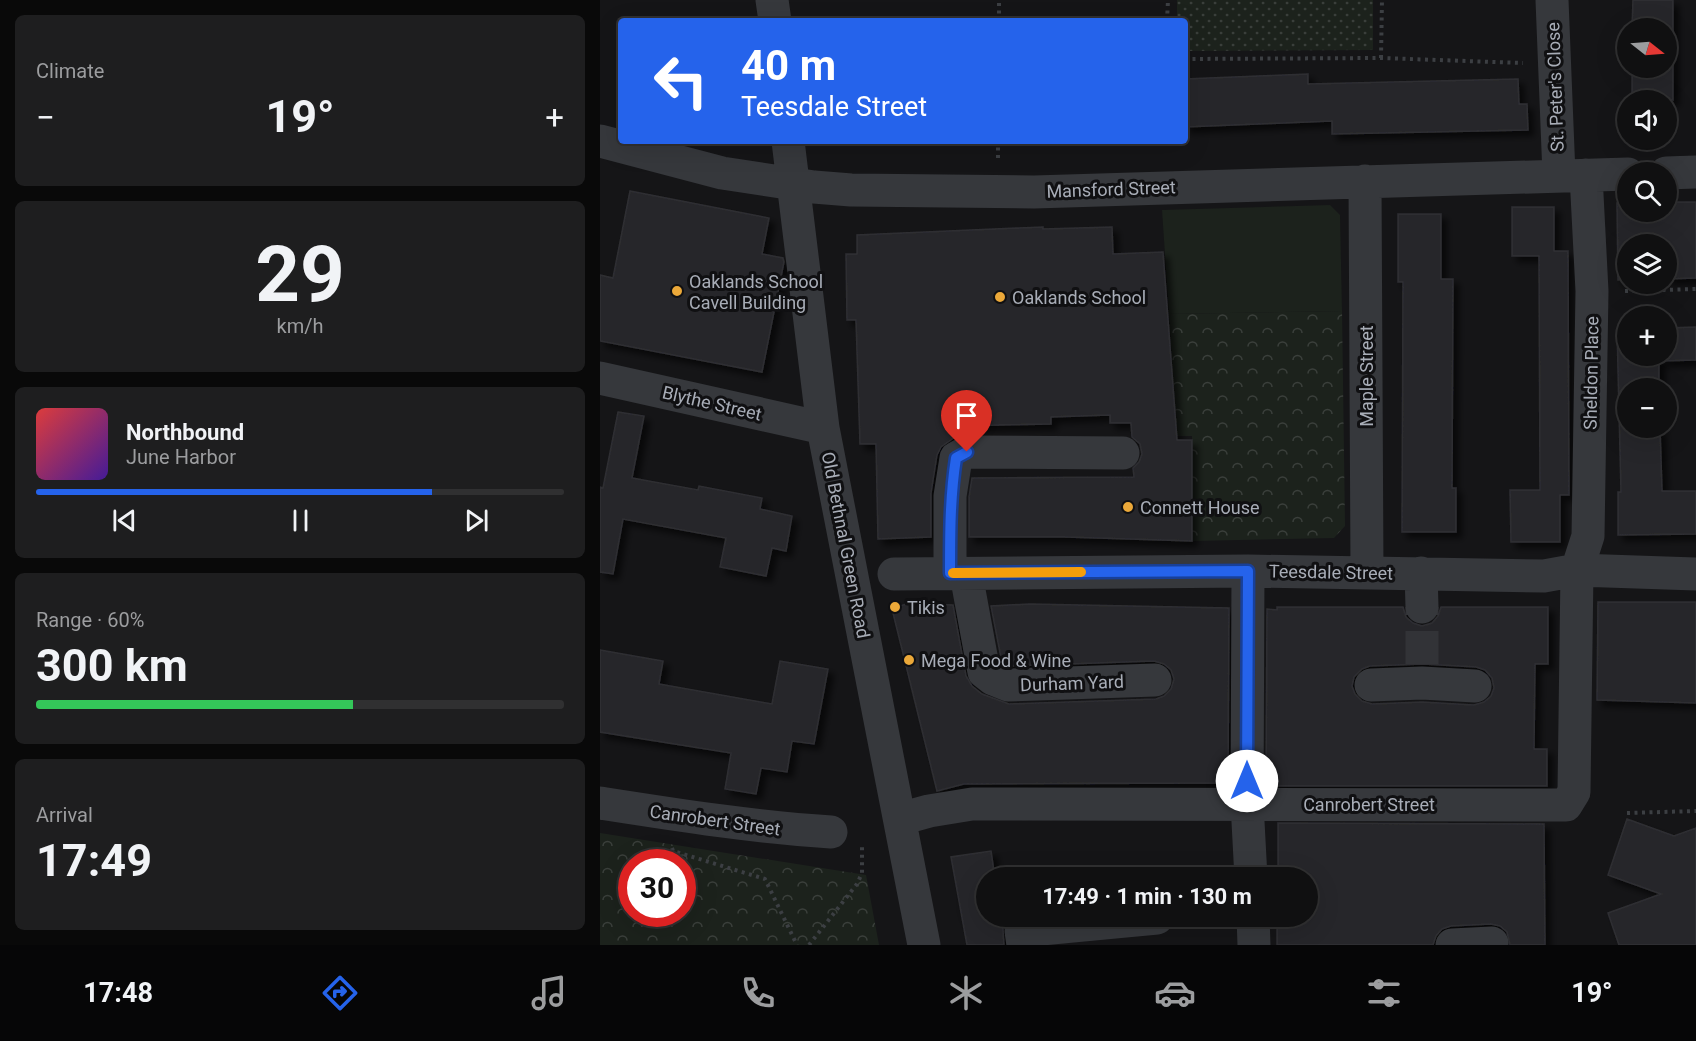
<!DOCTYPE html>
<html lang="en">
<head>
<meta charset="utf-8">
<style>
	:root { --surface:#101011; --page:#1e1e1f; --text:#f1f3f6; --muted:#9c9d9f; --line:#303031; --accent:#2563eb }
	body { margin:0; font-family:Roboto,sans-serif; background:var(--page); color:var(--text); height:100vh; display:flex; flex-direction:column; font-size:22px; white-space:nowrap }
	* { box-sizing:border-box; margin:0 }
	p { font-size:20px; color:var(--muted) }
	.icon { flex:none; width:33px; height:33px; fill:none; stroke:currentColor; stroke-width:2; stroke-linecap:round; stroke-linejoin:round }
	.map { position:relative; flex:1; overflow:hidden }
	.drawer { display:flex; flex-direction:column; gap:15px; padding:15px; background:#090909; width:600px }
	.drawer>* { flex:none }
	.guide { position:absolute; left:18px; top:18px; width:570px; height:126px; border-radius:6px; box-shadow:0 6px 24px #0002,0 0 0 2px var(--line); background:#2563eb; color:#fff; overflow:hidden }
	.needle { width:39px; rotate:107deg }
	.controls { position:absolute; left:1017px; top:18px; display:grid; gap:12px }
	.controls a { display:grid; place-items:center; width:60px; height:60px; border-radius:50%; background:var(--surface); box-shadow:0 6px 24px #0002,0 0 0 2px var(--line); font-size:30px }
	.speed { position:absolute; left:18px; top:849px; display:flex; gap:12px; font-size:30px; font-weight:700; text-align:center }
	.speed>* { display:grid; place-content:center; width:78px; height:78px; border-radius:50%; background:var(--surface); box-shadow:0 6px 24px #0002,0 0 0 2px var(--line); line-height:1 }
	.speed .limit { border:9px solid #d22; background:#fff; color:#111 }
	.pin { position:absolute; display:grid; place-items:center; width:51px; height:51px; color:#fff; margin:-62px -26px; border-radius:50% 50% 50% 0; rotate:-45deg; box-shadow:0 0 6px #0007 }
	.pin .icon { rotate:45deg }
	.me { position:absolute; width:66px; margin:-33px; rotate:0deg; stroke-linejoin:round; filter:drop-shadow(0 0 4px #0008) }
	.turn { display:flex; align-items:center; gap:21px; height:126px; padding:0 24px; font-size:27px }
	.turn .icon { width:78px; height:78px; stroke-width:2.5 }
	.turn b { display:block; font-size:42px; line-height:51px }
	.big { font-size:45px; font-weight:700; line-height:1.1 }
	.drawer .widget { flex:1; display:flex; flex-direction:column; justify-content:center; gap:9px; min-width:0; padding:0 21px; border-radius:9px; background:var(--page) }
	.drawer .dial { align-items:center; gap:0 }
	.dial b { font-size:78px; line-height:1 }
	.song { display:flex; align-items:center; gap:18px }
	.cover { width:72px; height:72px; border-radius:9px; background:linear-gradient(135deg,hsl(0 70% 55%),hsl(260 70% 35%)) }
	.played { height:6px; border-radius:3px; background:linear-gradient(90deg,var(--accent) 75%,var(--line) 75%) }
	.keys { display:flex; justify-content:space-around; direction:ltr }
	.heat { display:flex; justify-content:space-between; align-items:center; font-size:33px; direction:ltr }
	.charge { height:9px; border-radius:4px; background:linear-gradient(90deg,#34c759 60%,var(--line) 0) }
	.trip { position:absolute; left:376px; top:867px; width:342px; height:60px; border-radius:30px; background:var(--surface); box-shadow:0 6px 24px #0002,0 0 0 2px var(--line); font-weight:700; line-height:60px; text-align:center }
	.menu { display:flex; height:96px; justify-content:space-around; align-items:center; background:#060607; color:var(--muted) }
	.menu .icon { width:42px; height:42px }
	.menu .active { color:var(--accent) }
	.menu b { font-size:27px; color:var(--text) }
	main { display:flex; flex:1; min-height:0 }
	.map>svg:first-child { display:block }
</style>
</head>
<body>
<main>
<section class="drawer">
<div class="widget"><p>Climate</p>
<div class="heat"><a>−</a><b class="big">19°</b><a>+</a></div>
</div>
<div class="widget dial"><b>29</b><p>km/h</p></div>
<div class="widget">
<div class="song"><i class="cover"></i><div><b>Northbound</b><p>June Harbor</p></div></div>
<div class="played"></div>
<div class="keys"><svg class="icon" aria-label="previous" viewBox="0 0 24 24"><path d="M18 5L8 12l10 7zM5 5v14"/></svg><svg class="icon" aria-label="pause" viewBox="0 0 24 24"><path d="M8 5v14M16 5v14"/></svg><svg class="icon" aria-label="next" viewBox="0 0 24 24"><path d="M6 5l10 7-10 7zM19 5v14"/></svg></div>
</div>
<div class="widget"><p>Range · 60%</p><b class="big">300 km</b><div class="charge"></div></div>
<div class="widget"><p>Arrival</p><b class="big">17:49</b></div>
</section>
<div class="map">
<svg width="1096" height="945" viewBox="0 0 1096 945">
	<defs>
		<pattern id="grass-dots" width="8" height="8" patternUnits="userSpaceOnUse" patternTransform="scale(1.5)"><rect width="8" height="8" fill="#1c221c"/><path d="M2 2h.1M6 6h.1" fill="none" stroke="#3a3f3b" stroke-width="1.8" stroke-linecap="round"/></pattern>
		<pattern id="park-crowns" width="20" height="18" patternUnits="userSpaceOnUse" patternTransform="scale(1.5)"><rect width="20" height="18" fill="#1c221c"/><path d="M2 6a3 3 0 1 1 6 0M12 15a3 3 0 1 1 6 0" fill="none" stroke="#3a3f3b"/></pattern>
		<filter id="shadow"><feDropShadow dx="5.5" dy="5.5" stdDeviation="3" flood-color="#0009"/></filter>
	</defs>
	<rect width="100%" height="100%" fill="#151517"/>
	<path fill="url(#grass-dots)" d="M577,0h196v50l-188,1v-30h-8z"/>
	<path fill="url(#park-crowns)" fill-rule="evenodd" d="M742,311l3,215 -11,12 -142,3v-105h-15l-8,-122z
		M0,833l266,42 13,70h-279zM32,862h50v52h-50z"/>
	<path fill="#1c221c" d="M730,205l10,10 2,96 -173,3 -7,-104z"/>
	<path fill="#28282b" stroke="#2f2f33" stroke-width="1.5" fill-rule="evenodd" filter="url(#shadow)" d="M1033,0h40v100h-41v-32h34v-40h-34z
		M708,74v10l210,-5 1,25h8l1,26 -196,4v-13l-147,6v-48z
		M30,191l139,27 -7,36 21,4 1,4 -22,110 -162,-31v-66l13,3z
		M1066,202h30v76l-30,1v-35h-38v35l-10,1 -1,-77h11v9h38z
		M912,207h42v44h14l1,244h-9v47h-49l-1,-52h30l-1,-234h-27z
		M798,214h43v65h12l-1,209h4v44h-54l1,-250h-5z
		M443,227v2l69,-2 1,27 50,-2 14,188h15v101l-127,-4h-96v-40l3,-19 162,-1 -1,-9 6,-6 3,-8 -2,-10 -8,-7 -1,-14h-21v-8l-59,2v7l-97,2 1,11 -14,10 -4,8 -6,38v44l-53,2 -2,-95h-16l-4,-124h-9l-1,-66h11v-19z
		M1096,327v33l-37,1v27h-31v40h32l2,63h34v43l-78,1v-43h3l-4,-163 11,-1v28h38v-28z
		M18,412l26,4 -12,62 66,12 1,-4 63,12 -2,11 32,7 -6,35 -14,-3 -6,28 -46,-9 6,-29 -103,-19 -10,55 -13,-2v-85l3,1z
		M998,602h98v101l-99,-3z
		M306,604l47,1 13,71 6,10 10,8 27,10 147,-5 8,-3 7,-7 3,-10 -3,-9 -7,-6 -10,-3 -143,5 -9,-3 -11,-57 39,-2 199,4 -1,175 -264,1 -27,7 -45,-182z
		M677,607h126l3,10 7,6 9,3 10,-3 6,-7 3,-9h107v57h-13l-1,85h13v37h-268l-2,-2h-11l1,-175 10,1zM823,664l53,3 9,3 7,8 2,10 -3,8 -7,6 -10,3 -52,-3 -50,2 -10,-3 -7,-7 -3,-8 2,-9 8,-8 8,-3z
		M0,650l63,11 -4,23 113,20 8,-43 48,8 -14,75 -22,-3 -5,31 -26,-4 -5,26 -31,-5 6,-36 -131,-21z
		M1027,819l47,17 22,-8v117h-77l-11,-32 53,-19 -53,-19z
		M678,823l266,1 1,121h-35l-3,-13 -7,-6 -9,-2 -40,2 -9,3 -6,7 -3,9h-156v-29h31v-38h-30z
		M391,851l4,27h-8v38h15l2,29h-37l-16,-88z"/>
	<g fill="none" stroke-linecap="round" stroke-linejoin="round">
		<path stroke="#323337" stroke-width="33" stroke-dasharray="33 16" stroke-linecap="butt" d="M822,664v-57"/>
		<path stroke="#3c3f43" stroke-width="4" stroke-dasharray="3 4.5" stroke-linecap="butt" d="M399,21v-21
			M567,21l1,-21
			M781,58l1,-58
			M585,59l196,-1 142,5
			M398,158v-17
			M1025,291l71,-2
			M1027,813l69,-2
			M72,848l1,3 92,28 32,66
			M209,945l48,-61 5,-11v-27"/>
		<path stroke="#36383c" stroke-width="33" d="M172,0l3,21
			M952,0l7,175
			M0,141l122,32 92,14 37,3 183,2 594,-18
			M188,141l35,287 101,517
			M1066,173l30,-1
			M765,181l2,391
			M0,378l223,50
			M648,571l-1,232 4,75
			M350,573v-77l6,-38 11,-6 156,1
			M821,573l1,34
			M294,574l354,-3 296,5 33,-6 119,4
			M366,574l18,98 9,7 15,6 147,-5
			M771,685l51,-2 53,3
			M0,803c77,12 153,24 231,29
			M300,819l29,-8 43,-7 594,1 8,-13 3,-222 11,-34 4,-245 -6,-116
			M653,916l1,29
			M423,945l-2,-14 136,-13
			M852,945l40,-2"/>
	</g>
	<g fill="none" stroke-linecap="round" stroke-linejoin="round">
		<defs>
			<path id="route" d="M367,452l-11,6c-6,39 -6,76 -6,115l298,-2 -1,210"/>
		</defs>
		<use href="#route" stroke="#184099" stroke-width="15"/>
		<use href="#route" stroke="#2563eb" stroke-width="10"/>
		<path stroke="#f59e0b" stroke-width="10" d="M353,573l128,-1"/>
	</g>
	<g fill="#eba839" stroke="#101012" stroke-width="2">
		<circle cx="77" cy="291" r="6"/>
		<circle cx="400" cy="297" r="6"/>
		<circle cx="528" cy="507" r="6"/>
		<circle cx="295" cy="607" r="6"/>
		<circle cx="309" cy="660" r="6"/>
	</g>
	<g text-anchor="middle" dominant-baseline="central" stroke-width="6" stroke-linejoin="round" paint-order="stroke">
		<g font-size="18" fill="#a8adb7" stroke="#101012">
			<text transform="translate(955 87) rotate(-92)">St. Peter's Close</text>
			<text transform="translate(511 189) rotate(-2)">Mansford Street</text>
			<text transform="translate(991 373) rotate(-89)">Sheldon Place</text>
			<text transform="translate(766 376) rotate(-90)">Maple Street</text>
			<text transform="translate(112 403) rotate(13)">Blythe Street</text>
			<text transform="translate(246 545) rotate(79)">Old Bethnal Green Road</text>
			<text transform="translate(731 572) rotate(1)">Teesdale Street</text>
			<text transform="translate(472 683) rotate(-2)">Durham Yard</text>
			<text x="769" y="804">Canrobert Street</text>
			<text transform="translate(115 820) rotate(8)">Canrobert Street</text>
		</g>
		<g font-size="18" fill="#a8adb7" stroke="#101012" text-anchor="start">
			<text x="89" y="281">Oaklands School<tspan x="89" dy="21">Cavell Building</tspan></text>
			<text x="412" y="297">Oaklands School</text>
			<text x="540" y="507">Connett House</text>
			<text x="307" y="607">Tikis</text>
			<text x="321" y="660">Mega Food &amp; Wine</text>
		</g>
	</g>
</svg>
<div class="controls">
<a><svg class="needle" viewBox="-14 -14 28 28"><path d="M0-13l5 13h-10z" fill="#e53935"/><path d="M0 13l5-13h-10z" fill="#9c9d9f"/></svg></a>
<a><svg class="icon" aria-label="sound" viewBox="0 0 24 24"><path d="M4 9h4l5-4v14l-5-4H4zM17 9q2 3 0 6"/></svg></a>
<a><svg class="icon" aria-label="search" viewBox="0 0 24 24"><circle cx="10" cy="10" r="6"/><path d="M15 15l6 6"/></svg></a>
<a><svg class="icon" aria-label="layers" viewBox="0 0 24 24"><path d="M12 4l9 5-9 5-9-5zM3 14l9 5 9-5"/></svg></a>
<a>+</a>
<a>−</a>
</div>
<div class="speed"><div class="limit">30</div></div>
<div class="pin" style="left:367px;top:452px;background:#d93025"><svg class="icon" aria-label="arrive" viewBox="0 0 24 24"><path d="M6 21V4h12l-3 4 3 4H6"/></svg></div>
<svg class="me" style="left:647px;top:781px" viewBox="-20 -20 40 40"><circle r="19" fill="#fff"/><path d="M0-13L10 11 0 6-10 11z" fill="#2563eb"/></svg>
<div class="trip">17:49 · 1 min · 130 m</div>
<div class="guide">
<div class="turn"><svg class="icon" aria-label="left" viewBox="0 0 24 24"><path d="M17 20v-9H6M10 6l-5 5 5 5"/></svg><div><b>40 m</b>Teesdale Street</div></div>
</div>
</div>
</main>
<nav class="menu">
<b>17:48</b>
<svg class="icon active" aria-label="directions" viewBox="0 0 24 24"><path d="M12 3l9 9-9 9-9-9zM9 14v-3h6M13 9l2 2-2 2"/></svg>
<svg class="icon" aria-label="music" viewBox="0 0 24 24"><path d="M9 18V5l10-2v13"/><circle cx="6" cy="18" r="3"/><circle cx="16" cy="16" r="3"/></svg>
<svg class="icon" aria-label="phone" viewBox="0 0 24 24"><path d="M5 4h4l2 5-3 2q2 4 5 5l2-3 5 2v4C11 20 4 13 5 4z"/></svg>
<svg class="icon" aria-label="climate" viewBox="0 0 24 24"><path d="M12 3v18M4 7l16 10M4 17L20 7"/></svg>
<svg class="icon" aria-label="car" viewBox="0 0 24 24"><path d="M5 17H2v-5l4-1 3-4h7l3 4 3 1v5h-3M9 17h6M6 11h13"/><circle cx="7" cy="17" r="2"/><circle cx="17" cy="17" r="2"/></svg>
<svg class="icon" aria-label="filters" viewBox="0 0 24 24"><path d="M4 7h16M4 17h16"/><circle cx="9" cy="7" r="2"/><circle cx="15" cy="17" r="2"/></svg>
<b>19°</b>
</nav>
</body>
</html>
